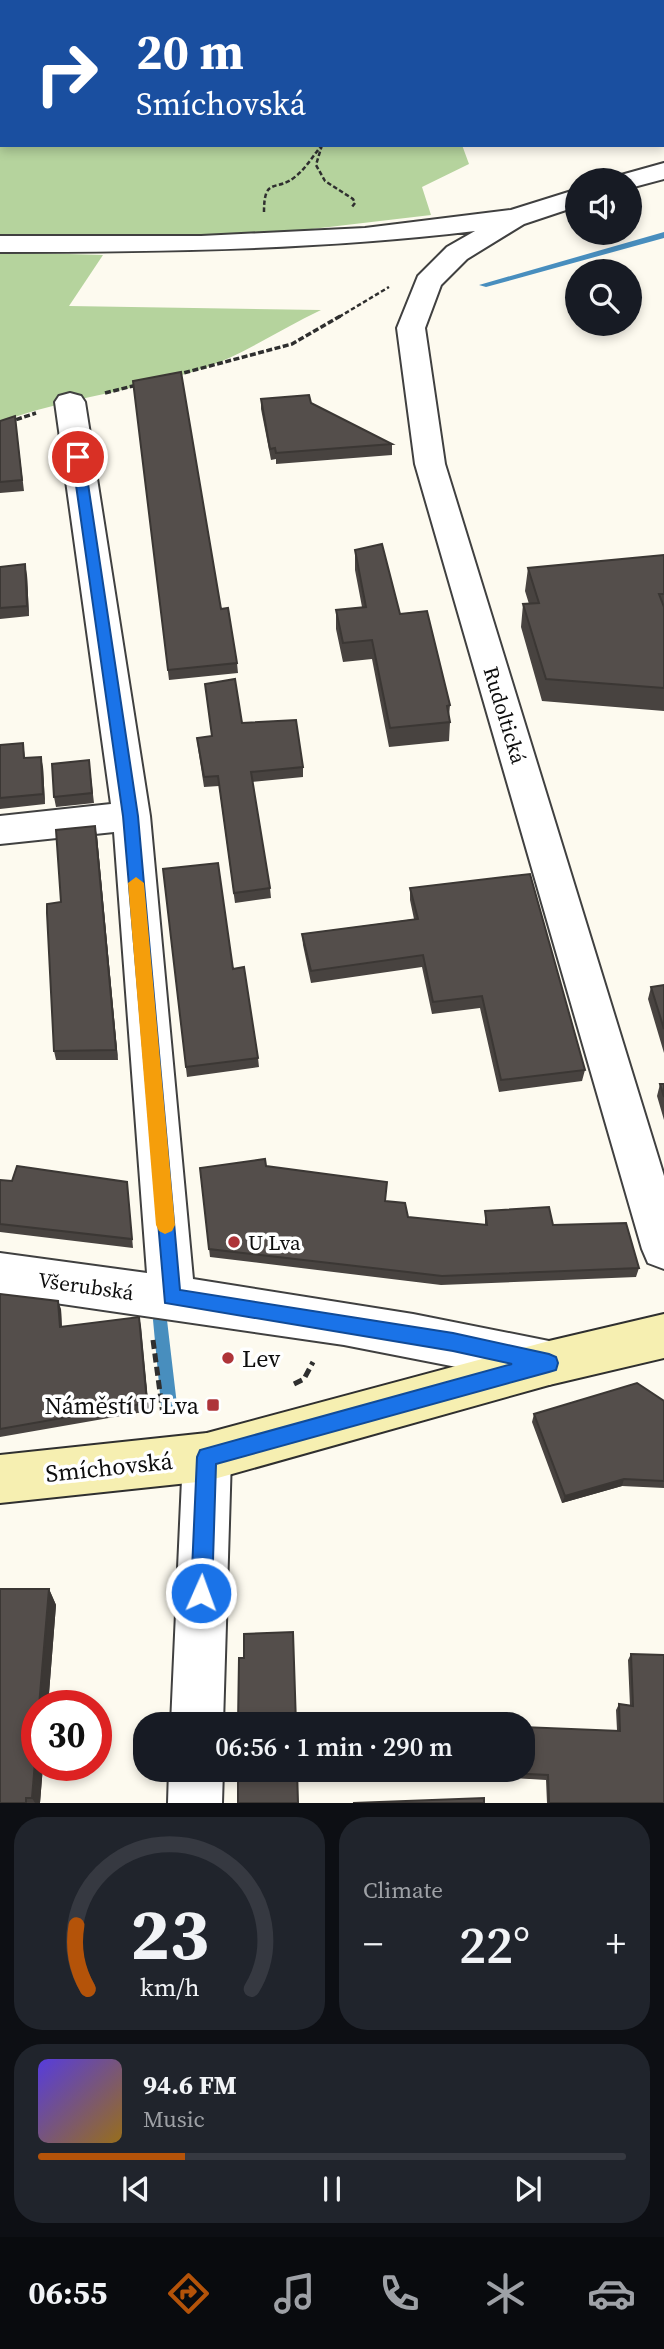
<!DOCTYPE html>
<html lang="en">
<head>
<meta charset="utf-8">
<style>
	:root { --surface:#171b24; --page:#20242c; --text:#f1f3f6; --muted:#9ea1a6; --line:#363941; --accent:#b45309 }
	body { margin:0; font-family:"Source Serif 4",serif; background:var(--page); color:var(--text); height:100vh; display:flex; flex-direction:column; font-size:26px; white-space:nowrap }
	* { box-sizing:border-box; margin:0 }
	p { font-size:23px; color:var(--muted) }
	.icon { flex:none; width:38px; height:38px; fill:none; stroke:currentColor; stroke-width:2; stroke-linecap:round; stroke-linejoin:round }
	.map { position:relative; height:1803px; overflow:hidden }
	.side { display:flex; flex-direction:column; gap:14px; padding:14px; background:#0d0f14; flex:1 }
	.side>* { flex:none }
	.banner { position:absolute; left:0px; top:0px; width:665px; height:147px; box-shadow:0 4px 10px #0003; background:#1a4fa0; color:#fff; overflow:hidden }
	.controls { position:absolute; left:565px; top:168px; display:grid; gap:14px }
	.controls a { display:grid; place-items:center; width:77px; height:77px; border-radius:50%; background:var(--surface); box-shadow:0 4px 10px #0003; font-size:35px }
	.speed { position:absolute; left:21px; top:1690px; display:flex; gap:14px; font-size:35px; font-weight:700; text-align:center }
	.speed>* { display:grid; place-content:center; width:91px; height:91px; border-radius:50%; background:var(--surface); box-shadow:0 4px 10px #0003; line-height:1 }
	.speed .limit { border:10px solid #d22; background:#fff; color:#111 }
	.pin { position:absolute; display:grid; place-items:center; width:60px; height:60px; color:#fff; margin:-30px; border:4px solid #fff; border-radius:50%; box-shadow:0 2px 7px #0007 }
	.me { position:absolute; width:77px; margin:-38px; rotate:2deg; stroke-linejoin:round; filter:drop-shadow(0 0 5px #0008) }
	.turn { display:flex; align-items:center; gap:24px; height:147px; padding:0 21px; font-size:32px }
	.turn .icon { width:91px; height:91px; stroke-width:2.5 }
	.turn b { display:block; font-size:49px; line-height:60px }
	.big { font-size:52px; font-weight:600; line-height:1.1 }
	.side .tile { flex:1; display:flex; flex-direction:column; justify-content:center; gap:10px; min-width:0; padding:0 24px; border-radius:28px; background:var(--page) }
	.side .dial { align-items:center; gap:0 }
	.dial svg { height:182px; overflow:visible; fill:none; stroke:var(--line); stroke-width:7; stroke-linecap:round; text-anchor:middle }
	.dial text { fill:var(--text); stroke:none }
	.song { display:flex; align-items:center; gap:21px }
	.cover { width:84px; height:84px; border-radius:10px; background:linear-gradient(135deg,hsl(250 70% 55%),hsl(40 70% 35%)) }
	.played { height:7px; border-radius:4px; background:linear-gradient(90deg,var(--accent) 25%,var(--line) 25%) }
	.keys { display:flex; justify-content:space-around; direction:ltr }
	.heat { display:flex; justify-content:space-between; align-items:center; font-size:38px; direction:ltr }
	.side .tiles { flex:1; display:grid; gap:14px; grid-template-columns:1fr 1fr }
	.tile:last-child { grid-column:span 2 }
	.trip { position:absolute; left:133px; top:1712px; width:402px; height:70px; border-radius:28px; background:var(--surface); box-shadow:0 4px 10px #0003; font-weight:600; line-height:70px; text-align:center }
	.dock { display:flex; height:112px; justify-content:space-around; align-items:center; background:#090b0e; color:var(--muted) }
	.dock .icon { width:49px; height:49px }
	.dock .current { color:var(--accent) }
	.dock b { font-size:32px; color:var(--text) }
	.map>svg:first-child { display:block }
</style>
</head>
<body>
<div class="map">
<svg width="664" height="1803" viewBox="0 0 664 1803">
	<rect width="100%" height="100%" fill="#fdfaef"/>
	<path fill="#b5d39d" d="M0,0h664v113l-1,-111h-661v143h460l7,19 -47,23 9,28 -136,16 -89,4h-206z
		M0,252l103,3 -34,51 252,4c-41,19 -77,45 -120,59 -66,22 -135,29 -201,53z"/>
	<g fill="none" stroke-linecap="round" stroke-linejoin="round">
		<path fill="#488ebe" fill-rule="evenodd" d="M664,232v6l-178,49 -7,-2z
			M160,1313l5,2 2,5 10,85 -3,5 -5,2 -5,-2 -3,-5 -8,-85 2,-5z"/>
		<defs>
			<path id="street" d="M664,163v16l-34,9v-8h-13l4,-5z
				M578,189v17l-54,18 -57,35 -26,26 -16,43 20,136 219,712v93l-16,-6 -6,-14 -227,-785 -18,-136 21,-52 29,-29 28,-16c-160,19 -314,21 -475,21v-16h201l164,-8 146,-18z
				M70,393l11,3 4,6 65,414 43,463 220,35 136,27 16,6 7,16 -7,16 -16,6 -205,-40 -344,-50v-42l147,20 -33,-441 -114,12v-28l111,-12 -56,-402 4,-6z
				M207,1433l17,7 7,17 -8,267h-52l12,-267 7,-17z
				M169,1769h54l-1,34h-54z"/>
			<path id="secondary" d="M664,1314v44l-115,27 -342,96 -207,22v-48l207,-22 342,-92z"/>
		</defs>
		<use href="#street" stroke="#404040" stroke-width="4"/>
		<use href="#secondary" stroke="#2f2f2f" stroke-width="4"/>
		<path stroke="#2f2f2f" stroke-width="2.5" stroke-dasharray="4.5 2.5" stroke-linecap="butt" d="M0,5l2,2
			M322,145l-6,20 9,16 28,18 2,4 -3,4
			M264,212c0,-37 13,-19 32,-36 10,-8 17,-20 25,-30
			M339,317l50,-30"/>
		<path stroke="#2f2f2f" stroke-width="3.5" stroke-dasharray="6 2.5" stroke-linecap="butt" d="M176,375l116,-31 50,-29
			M105,393l32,-8
			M0,425l36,-12"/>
		<path stroke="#2f2f2f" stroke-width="5" stroke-dasharray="9 4.5" stroke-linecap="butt" d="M153,1340l10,75
			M294,1384l10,-5 9,-17"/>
		<use href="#street" fill="#fff" fill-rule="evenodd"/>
		<use href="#secondary" fill="#f6efb1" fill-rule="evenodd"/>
	</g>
	<path fill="#484340" d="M133,381l88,228 16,54 1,10 -69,7z
		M261,399l50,4 81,41v11l-116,9v-5l-5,1 -10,-51z
		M15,416l9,75 -24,2v-72z
		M355,550l45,64 50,91 -1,11 1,6 -1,19 -60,6 -17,-88 -29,3 -7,-33v-19l26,-3 -7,-37z
		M664,555v156l-122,-10 -21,-74 2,-23h6l-4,-13 3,-23z
		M0,567l27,8 2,41 -29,3z
		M205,684l37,39 61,44v10l-51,5 18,106 1,10 -36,5 -16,-117 -15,1 -6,-39 -1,-10 15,-2z
		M23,743l2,15 18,9 2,37 -45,5v-64z
		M89,760l5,43 -38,4 -2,-10z
		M97,836l21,224h-62l-2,-9 7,-149z
		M163,869l95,189 1,9 -72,10z
		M410,888l175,182 -3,11 -83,11 -19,-84 -48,6 -10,-47 -111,16 -8,-38 -1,-11 112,-15 -4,-19z
		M664,985v68l-16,-54 3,-12z
		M660,1084h4v36l-7,-24z
		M266,1166l120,35 22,16 77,8v-14l68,14 86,43 -3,9 -195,8 -231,-28 -10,-89z
		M0,1180l12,1 115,1 6,66 -133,-16z
		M0,1294l61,15 1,18 77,-10 10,94 -149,26z
		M664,1401v87l-42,-2 -60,17 -30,-81 2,-8z
		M49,1589l7,16 -8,101h-11v60h6l-3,37h-40z
		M631,1654l33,149h-117l-1,-23 -64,-4v-7h41l94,-39 -1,-20 3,-6 11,2 -2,-46z"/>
	<path fill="#3b3734" d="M25,564l2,11 2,41 -2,-10z
		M41,757l2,10 2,37 -2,-10z
		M95,826l2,10 21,224 -2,-10z
		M58,1301l3,8 1,27 -2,-9z
		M139,1317l2,9 8,85 -2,-8z
		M624,1479l-2,7 -60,17 3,-7z
		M49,1589l7,16 -8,101h-9z
		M37,1738v28h6l-3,37h-5l-3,-5z"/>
	<path fill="#544e4b" stroke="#3b3734" stroke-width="2" d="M181,372l40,237 7,-1 9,55 -69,7 -35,-289z
		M309,395l2,8 81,41 -116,9 -1,-5 -5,1 -9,-50z
		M15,416l7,64 -22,2v-61z
		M382,544l18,70 27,-3 23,94 -3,1 3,16 -60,6 -18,-88 -29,3 -7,-33 30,-3 -11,-57z
		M664,555v39h-5l5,13v81l-118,-9 -23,-75 16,-1 -11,-35z
		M25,564l2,42 -27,2v-41z
		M235,679l7,44 54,-3 7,47 -52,5 19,116 -36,5 -16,-117 -14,1 -7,-39 15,-2 -7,-52z
		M23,743l1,15 17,-1 2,37 -43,4v-53z
		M89,760l3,33 -38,4 -2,-33z
		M95,826l21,224 -62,1 -7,-138v-9l14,-2 -5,-72z
		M218,863l15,106 11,-2 14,91 -72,9 -23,-198z
		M530,874l55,196 -84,10 -19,-84 -49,6 -10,-47 -112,16 -9,-37 116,-15 -8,-31z
		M664,985v44l-13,-42z
		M660,1084h4v13z
		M265,1159l1,7 121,16 -2,19 20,2 3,14 79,8 -2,-14 64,-4 4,18 73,-2 13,45 -197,8 -233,-27 -9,-81z
		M17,1166l110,16 5,57 -132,-15v-44l12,1z
		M0,1294l58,7 2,26 79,-10 8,86 -147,26z
		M637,1383l27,18v80l-40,-2 -59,17 -31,-82z
		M0,1589h49l-10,117h-2v32l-5,60h-6v5h-26z
		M293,1632l3,92h-58l1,-66h5v-24z
		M631,1654l33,1v148h-115l-1,-28 -64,-3v-3h39v-42l97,4 -1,-27 14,2z
		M238,1769h59l1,34h-60z
		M484,1798v5h-131z"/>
	<path fill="#1a73e8" stroke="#114b97" stroke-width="2" d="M78,453l6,4 54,359 42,474 273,43 96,21 7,3 2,6 -2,7 -7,2 -333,92 -4,129 -4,7 -7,3 -7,-3 -3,-7 6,-136 3,-7 312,-86 -59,-13 -288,-48 -42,-487 -51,-359z"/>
	<path fill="#f59e0b" d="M136,877l8,6 31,342 -3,6 -7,3 -6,-3 -3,-6 -28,-342z"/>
	<g fill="#ae3439" stroke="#fff" stroke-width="2.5">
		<circle cx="234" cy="1242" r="7"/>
		<circle cx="228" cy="1358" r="7"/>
		<rect x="206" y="1398" width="14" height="14" rx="3.5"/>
	</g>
	<g text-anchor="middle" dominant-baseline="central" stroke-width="7" stroke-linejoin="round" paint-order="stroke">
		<g font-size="21" fill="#0d0d0d" stroke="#fff">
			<text transform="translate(505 715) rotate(73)">Rudoltická</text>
			<text transform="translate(86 1286) rotate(8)">Všerubská</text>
		</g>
		<g font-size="21" fill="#0d0d0d" stroke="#fff" text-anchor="start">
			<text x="248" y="1242">U Lva</text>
		</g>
		<g font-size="24" fill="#0d0d0d" stroke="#fff" text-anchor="start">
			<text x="242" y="1358">Lev</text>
			<text x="199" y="1405" text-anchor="end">Náměstí U Lva</text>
		</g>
		<g font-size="24" fill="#0d0d0d" stroke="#fff">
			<text transform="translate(109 1467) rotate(-6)">Smíchovská</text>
		</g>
	</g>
</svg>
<div class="controls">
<a><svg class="icon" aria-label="sound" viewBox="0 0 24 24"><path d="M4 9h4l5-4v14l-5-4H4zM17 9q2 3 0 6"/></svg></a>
<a><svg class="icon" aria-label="search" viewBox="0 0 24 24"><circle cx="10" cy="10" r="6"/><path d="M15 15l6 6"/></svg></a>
</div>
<div class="speed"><div class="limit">30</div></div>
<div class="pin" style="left:78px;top:457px;background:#d93025"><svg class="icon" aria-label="arrive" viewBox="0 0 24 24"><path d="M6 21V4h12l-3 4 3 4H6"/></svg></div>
<svg class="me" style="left:201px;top:1593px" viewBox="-20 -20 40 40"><circle r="17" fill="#1a73e8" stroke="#fff" stroke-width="3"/><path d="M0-11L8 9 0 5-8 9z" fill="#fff"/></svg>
<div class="trip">06:56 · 1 min · 290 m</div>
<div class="banner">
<div class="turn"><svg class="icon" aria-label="right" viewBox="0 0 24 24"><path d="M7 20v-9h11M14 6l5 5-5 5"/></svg><div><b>20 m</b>Smíchovská</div></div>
</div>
</div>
<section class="side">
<div class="tiles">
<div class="tile dial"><svg viewBox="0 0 100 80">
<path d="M14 69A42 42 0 1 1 86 69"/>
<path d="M14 69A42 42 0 0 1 9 41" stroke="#b45309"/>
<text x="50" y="56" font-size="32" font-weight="700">23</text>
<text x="50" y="72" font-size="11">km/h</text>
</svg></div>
<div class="tile"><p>Climate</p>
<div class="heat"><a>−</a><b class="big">22°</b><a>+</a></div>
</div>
<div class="tile">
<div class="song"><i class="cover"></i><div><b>94.6 FM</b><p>Music</p></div></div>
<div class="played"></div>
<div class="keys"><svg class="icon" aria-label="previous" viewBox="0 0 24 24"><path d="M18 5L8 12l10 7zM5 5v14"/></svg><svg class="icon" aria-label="pause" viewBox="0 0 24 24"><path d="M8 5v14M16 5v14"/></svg><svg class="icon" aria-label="next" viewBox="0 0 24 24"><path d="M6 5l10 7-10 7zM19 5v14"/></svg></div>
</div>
</div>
</section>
<nav class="dock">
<b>06:55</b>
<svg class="icon current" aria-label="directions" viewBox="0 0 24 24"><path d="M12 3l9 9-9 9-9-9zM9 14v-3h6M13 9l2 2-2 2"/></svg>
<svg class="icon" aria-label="music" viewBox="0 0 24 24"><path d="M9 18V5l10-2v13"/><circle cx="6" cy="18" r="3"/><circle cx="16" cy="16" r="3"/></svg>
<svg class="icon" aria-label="phone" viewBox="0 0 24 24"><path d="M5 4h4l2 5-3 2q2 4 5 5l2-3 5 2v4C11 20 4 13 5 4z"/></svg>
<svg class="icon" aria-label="climate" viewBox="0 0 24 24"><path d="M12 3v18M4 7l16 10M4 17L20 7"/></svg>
<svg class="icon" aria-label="car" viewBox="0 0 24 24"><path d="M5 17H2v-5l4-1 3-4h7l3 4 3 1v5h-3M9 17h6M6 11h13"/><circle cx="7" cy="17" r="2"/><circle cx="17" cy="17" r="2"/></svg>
</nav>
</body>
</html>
